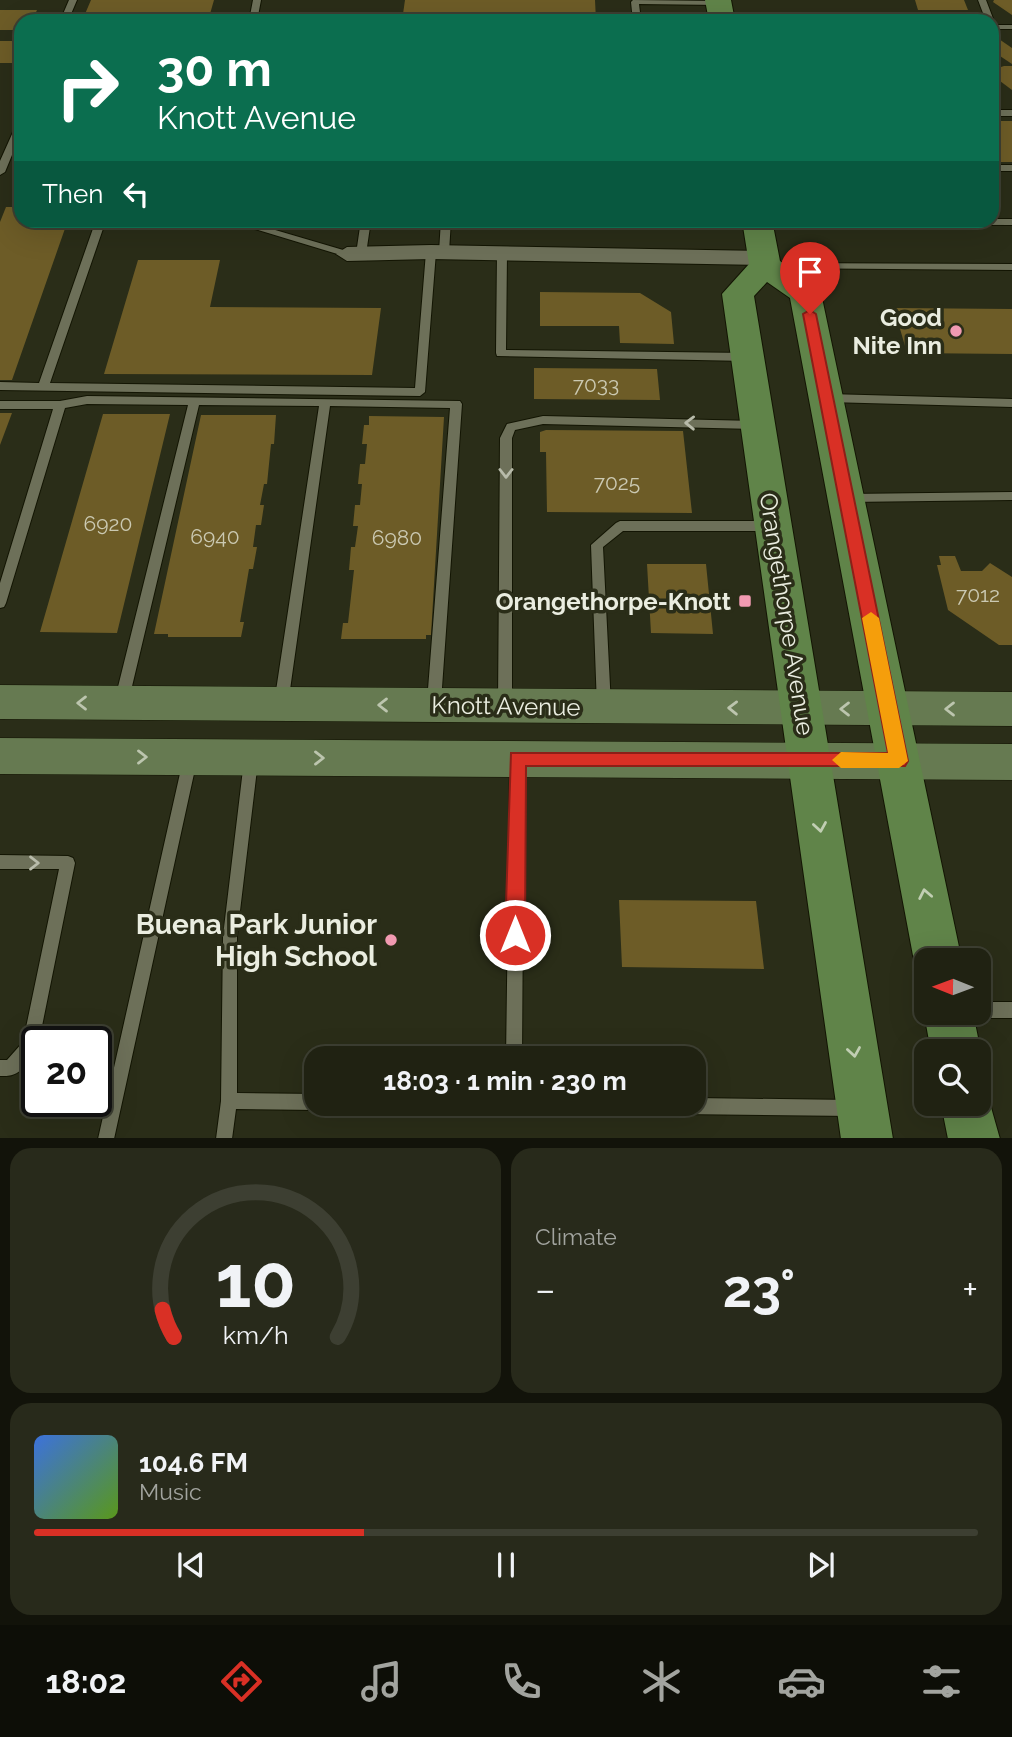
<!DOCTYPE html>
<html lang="en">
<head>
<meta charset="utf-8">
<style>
	:root { --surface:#202212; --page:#282a1b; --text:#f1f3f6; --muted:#a2a49f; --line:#3d3f32; --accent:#d93025 }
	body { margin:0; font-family:Raleway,sans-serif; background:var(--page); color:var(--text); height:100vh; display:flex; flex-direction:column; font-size:26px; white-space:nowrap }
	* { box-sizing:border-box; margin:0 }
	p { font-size:23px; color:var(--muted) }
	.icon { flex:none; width:38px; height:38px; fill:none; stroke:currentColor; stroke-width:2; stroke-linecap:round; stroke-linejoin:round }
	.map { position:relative; height:1138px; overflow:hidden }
	.sheet { display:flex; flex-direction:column; gap:10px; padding:10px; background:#12130a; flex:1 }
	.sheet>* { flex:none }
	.hud { position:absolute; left:14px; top:14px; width:985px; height:214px; border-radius:21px; box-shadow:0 7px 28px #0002,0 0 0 2px var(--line); background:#0b6e4f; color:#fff; overflow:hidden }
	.needle { width:46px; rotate:271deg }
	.buttons { position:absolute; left:914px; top:948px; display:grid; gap:14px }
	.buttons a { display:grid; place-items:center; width:77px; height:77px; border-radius:14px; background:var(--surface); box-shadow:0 7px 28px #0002,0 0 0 2px var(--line); font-size:35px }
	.speed { position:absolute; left:21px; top:1026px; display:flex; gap:14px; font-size:35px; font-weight:700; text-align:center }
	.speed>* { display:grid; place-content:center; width:91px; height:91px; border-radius:50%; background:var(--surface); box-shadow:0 7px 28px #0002,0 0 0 2px var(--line); line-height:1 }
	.speed .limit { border:4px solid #111; border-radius:10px; background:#fff; color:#111 }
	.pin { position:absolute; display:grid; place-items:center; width:60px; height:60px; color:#fff; margin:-72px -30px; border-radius:50% 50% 50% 0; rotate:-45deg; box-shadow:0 0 7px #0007 }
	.pin .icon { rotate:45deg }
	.me { position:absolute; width:77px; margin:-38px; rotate:0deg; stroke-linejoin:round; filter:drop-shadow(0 0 5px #0008) }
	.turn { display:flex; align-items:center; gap:24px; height:147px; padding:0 28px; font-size:32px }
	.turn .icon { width:91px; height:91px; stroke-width:2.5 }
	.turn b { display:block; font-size:49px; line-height:60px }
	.then { display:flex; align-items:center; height:66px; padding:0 28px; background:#0003; gap:14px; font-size:26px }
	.big { font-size:52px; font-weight:700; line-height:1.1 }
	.sheet .tile { flex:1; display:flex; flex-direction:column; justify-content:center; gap:10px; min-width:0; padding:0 24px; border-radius:21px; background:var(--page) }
	.sheet .dial { align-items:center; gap:0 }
	.dial svg { height:182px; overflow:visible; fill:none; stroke:var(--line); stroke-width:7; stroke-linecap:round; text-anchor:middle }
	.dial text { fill:var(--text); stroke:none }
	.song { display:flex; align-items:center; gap:21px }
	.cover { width:84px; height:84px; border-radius:10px; background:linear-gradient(135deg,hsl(220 70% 55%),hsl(90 70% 35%)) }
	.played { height:7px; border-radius:4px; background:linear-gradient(90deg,var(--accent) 35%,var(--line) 35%) }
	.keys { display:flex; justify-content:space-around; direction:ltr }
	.heat { display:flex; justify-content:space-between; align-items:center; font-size:38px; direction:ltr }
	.sheet .tiles { flex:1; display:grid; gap:10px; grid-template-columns:1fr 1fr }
	.tile:last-child { grid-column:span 2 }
	.trip { position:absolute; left:304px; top:1046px; width:402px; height:70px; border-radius:21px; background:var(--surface); box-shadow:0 7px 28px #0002,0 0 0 2px var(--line); font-weight:700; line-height:70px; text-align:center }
	.menu { display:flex; height:112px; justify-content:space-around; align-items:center; background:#0d0e07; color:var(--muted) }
	.menu .icon { width:49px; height:49px }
	.menu .selected { color:var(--accent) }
	.menu b { font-size:32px; color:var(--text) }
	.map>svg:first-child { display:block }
</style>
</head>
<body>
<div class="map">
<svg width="1012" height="1139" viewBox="0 0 1012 1139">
	<rect width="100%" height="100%" fill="#2a2d18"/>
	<path fill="#6d5c27" d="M91,0h123l-6,21h-126z
		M405,0h190l1,21h-194z
		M915,0h49l4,10h-50z
		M994,0h18v15l-19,-13z
		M0,10h37l-5,11h-11v9h-21z
		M996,37l16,11v16l-15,-10 -5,1v-17z
		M0,41h21l-8,22h-13z
		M1004,66h8v24l-20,-15v-5z
		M992,121h20v41h-20z
		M6,207h15v13h47l-56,160h-12v-158z
		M138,260h82l-10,47 171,1 -9,67 -268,-1z
		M540,292l100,1 31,19 3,32 -54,-1 -1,-17h-79z
		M894,308l118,1v45l-105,-1z
		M534,368l123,1 3,31 -126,-1z
		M0,413h12l-12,32z
		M103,414h67l-53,219 -77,-1z
		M201,415h75l-2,29h-3l-4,40h-3l-4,21h4l-3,20h-5l-3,22h4l-4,22h-4l-9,53h4l-3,15h-73v-3h-14z
		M369,416l75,1 -13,218h-5v4h-85l2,-16h5l6,-53h-5l2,-23h4l3,-21h-5l2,-21h5l2,-21h-4l2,-20h5l2,-20h-5l2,-19h5z
		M546,430l137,1 9,82 -145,-1 -1,-60h-6v-20z
		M939,556h16l6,15h21l8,-8 22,14v68h-13l-51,-35 -11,-45h4z
		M647,564h59l7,70 -62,-1z
		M619,900l137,1 8,68 -142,-2z"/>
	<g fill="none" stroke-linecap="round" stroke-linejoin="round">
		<defs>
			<path id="service" d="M69,0h8l-9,21h-8z
				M253,0h8l-4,21h-8z
				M633,0l86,1 4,2 -4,2 -80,-1 2,17h-8l-2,-19z
				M978,0h8l8,21 -1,2 -7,-2z
				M992,25h20v4h-20z
				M992,110h20v6h-20z
				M21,120v13l-16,39 -5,3v-14l17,-38z
				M992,165h20v6h-20z
				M992,219h20v6l-255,-1 -5,-3z
				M96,220h10l-56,163 365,5 11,-136 5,-3 5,3 -11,140 -5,4 -420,-6v-8l39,1z
				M225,220h16l109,32 2,2 -5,3 -3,-1z
				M361,220h10l-5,34 -5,3 -5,-3z
				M441,220h10l-2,32 -5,3 -5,-3z
				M502,250l5,3 -1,97 241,3 5,4 -5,4 -250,-5 -1,-3 1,-100z
				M771,263l241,1v6l-245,-2v-4z
				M828,394l184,5v8l-184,-5 -5,-4z
				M87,396l373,5 2,3 -21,298 -2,4 -5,2 -5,-2 -2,-4 23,-294 -120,-2 -42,298 -2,4 -5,2 -5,-2 -2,-4 45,-298 -120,-1 -70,294 -2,4 -5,2 -5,-2 -2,-4 73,-294 -101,-1 -22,4 -59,195 -2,4 -4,1v-25l53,-174h-53v-8h60z
				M543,416l212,5 6,4 -6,4 -212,-5 -28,6 -3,8v267l-2,4 -5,2 -5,-2 -2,-4 2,-267 7,-14z
				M1012,492v8l-164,2 -6,-4 6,-4z
				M620,521h151l6,5 -6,5h-148l-20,16 8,159 -2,4 -5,2 -5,-2 -2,-4 -6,-161 25,-22z
				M190,754l5,2 2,4 -83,379h-16l85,-379 2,-4z
				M251,755l5,2 2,4 -21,175v157l80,1v10h7l-1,4 -6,2 -81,-1 -4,30h-16l5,-38 2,-165 21,-175 2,-4z
				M517,756l5,2 2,4 -2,297h-16l4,-297 2,-4z
				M0,855l68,1 5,2 2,5 -36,178h-2c0,11 -13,31 -25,34 -2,1 -9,1 -12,1v-16h7l16,-18 36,-173h-59z
				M978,1002h34v16h-34l-5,-3 -1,-2h6z
				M695,1098l157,2 6,2 2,6 -2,6 -6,2 -353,-4 -6,-2 -2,-6h204z"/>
			<path id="minor" d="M431,245l332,6 11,7 -11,7 -332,-6 -84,2 -11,-7 11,-7z"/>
			<path id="secondary" d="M0,685l1012,7v34l-1012,-7z
				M0,738l1012,6v36l-1012,-6z"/>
			<path id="primary" d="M705,0h26l4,21h-26z
				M742,220h30l8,41 36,25 5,7 141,668h-36v18l-5,-2 -7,-16 -124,-663 -23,-16 -13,14 139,843h-52l-119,-845 27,-30z
				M926,1008v5h47l8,39 -3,6v-6h-47l-7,-39z
				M978,1083l7,3 15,53h-52l-7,-35h37z"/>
		</defs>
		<use href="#service" stroke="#131503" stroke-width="2"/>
		<use href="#minor" stroke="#131503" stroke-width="2"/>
		<use href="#secondary" stroke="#131503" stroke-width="1"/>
		<use href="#primary" stroke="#131503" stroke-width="2"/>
		<use href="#service" fill="#6d7059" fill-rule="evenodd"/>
		<use href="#minor" fill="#6d7059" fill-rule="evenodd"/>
		<use href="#secondary" fill="#667a51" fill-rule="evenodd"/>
		<use href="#primary" fill="#608449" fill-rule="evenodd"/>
	</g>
	<defs><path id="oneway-chevron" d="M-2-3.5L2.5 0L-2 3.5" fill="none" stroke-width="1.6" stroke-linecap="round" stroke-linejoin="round" transform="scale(1.75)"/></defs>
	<g stroke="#b8bbaa">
		<use href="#oneway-chevron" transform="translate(690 423) rotate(-179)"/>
		<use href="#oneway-chevron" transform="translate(506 473) rotate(90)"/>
		<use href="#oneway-chevron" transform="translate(34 863)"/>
	</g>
	<g stroke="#bcc5ae">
		<use href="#oneway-chevron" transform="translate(82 703) rotate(-180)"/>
		<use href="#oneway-chevron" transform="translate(383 705) rotate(-180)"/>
		<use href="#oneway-chevron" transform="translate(733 708) rotate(-179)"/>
		<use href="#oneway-chevron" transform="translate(845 709) rotate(180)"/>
		<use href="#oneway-chevron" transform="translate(950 709) rotate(-180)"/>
		<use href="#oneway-chevron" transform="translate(142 757)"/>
		<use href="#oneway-chevron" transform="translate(319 758)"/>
	</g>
	<g stroke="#c1ceb3">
		<use href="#oneway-chevron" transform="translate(820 827) rotate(81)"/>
		<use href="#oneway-chevron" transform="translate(925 894) rotate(-101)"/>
		<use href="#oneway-chevron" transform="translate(854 1052) rotate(81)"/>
	</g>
	<path fill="#d93025" stroke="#8d1f18" stroke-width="2" d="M810,310l6,4 92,447 -3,5h-379l-1,169 -3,7 -7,3 -7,-3 -3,-7 6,-182h377l-85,-439z"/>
	<path fill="#f59e0b" d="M871,612l8,6 29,143 -9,7h-58l-9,-8 9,-8 47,1 -26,-135z"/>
	<g fill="#f19ab1" stroke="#2a2d18" stroke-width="2.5">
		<circle cx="956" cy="331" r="7"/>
		<rect x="738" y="594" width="14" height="14" rx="3.5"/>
		<circle cx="391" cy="940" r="7"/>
	</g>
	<g text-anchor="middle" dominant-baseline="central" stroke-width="7" stroke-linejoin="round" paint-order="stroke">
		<g font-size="21" fill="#cbc9b2">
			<text x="596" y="384">7033</text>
			<text x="617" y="482">7025</text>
			<text x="108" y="523">6920</text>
			<text x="215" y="536">6940</text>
			<text x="397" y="537">6980</text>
			<text x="978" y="594">7012</text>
		</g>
		<g font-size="24" font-weight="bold" fill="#eaede0" stroke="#2a2d18" text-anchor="end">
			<text x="942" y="317">Good<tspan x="942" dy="28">Nite Inn</tspan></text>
			<text x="731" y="601">Orangethorpe-Knott</text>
		</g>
		<g font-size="24" fill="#eaede0" stroke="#2a2d18">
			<text transform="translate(787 614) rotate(81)">Orangethorpe Avenue</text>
			<text transform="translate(506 706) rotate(1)">Knott Avenue</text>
		</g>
		<g font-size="28" font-weight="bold" fill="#eaede0" stroke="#2a2d18" text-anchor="end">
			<text x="377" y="924">Buena Park Junior<tspan x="377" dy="32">High School</tspan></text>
		</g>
	</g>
</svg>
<div class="buttons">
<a><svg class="needle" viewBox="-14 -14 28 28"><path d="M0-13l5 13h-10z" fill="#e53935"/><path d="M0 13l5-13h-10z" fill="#a2a49f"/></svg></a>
<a><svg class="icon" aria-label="search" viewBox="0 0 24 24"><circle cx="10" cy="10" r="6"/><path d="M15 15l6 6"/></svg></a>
</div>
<div class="speed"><div class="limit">20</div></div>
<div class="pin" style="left:810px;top:314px;background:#d93025"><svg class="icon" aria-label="arrive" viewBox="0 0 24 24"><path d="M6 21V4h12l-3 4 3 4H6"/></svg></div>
<svg class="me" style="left:515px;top:935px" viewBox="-20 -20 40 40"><circle r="17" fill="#d93025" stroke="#fff" stroke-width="3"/><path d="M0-11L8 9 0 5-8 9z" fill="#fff"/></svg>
<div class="trip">18:03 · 1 min · 230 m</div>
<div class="hud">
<div class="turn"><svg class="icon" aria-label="right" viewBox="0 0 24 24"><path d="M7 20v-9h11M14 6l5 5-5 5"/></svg><div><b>30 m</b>Knott Avenue</div></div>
<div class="then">Then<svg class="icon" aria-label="left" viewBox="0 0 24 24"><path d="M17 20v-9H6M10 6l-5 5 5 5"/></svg></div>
</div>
</div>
<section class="sheet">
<div class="tiles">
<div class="tile dial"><svg viewBox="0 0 100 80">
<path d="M14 69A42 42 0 1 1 86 69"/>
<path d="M14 69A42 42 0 0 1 9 57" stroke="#d93025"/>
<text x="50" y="56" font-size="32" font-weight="700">10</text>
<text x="50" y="72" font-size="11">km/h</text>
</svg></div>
<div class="tile"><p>Climate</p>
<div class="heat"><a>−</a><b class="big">23°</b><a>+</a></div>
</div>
<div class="tile">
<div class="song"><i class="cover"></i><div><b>104.6 FM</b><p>Music</p></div></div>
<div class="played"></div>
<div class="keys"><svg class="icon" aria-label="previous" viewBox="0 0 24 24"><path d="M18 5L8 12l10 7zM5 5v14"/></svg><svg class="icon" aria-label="pause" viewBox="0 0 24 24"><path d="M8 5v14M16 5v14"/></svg><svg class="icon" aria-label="next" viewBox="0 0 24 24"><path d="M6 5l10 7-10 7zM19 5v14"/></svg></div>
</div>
</div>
</section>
<nav class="menu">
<b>18:02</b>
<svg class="icon selected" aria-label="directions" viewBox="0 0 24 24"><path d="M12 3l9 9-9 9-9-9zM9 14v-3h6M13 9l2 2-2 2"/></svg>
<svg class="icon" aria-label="music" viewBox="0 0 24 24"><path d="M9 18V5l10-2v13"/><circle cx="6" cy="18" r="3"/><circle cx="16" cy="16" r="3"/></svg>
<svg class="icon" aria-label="phone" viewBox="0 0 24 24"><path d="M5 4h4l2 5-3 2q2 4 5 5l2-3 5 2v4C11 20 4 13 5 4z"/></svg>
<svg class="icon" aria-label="climate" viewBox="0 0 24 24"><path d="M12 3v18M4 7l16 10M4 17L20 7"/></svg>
<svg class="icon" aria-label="car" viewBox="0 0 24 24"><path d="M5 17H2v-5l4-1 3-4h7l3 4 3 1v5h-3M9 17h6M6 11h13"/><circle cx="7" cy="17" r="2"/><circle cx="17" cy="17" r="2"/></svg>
<svg class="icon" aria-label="filters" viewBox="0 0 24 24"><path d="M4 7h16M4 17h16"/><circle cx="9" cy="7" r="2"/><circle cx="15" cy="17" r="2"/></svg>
</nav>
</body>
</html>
